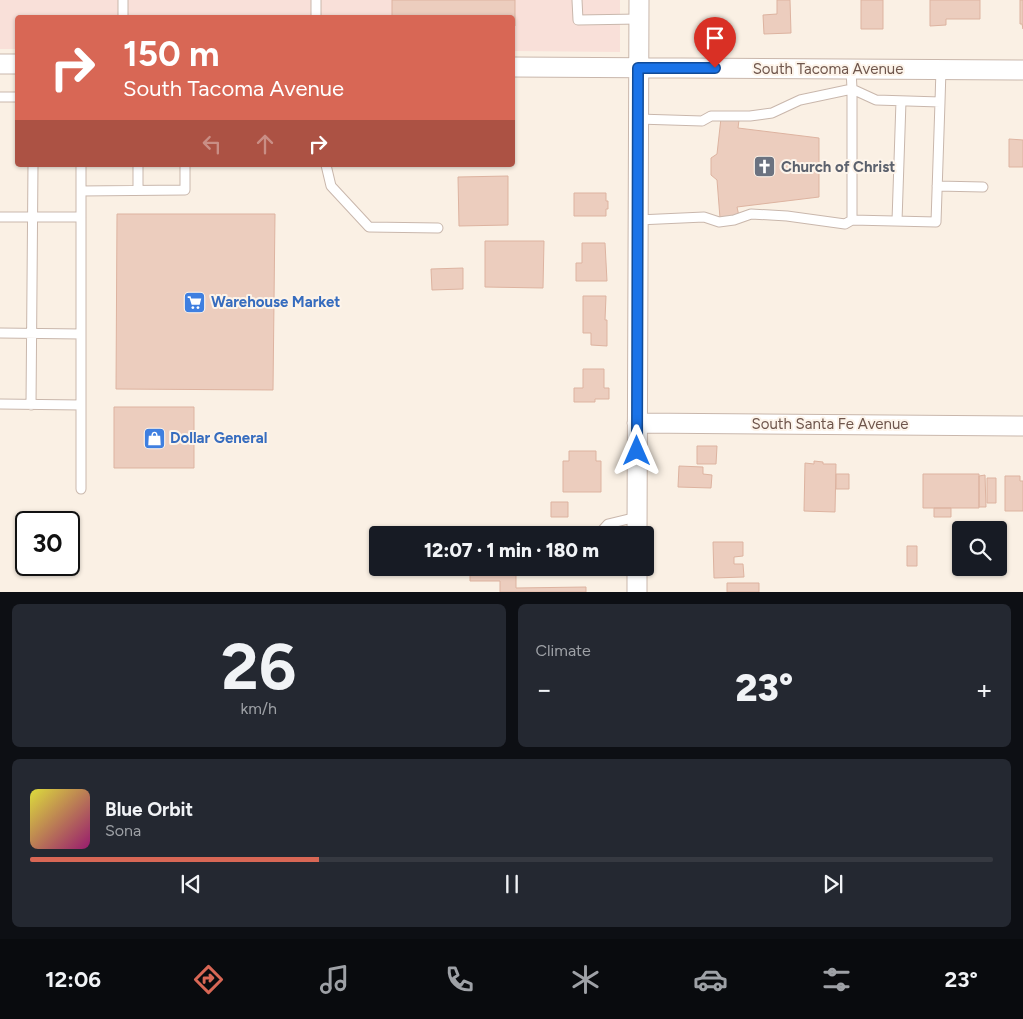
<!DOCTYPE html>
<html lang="en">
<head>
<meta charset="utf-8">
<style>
	:root { --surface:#171b24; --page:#242831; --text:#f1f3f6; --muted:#9ea1a6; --line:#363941; --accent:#d86755 }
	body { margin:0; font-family:Figtree,sans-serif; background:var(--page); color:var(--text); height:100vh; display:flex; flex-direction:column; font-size:19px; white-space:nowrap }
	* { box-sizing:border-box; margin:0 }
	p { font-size:16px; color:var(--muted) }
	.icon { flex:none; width:28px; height:28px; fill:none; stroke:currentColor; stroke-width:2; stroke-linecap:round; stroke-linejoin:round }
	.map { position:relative; height:592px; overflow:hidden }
	.panel { display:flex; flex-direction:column; gap:12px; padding:12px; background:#0d0f14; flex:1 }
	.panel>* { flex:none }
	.guide { position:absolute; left:15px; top:15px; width:500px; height:152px; border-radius:5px; box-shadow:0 1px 4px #0004; background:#d86755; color:#fff; overflow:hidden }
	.tools { position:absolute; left:952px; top:521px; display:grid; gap:10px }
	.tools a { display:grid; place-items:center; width:55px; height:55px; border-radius:5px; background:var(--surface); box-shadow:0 1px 4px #0004; font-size:25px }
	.speed { position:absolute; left:15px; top:511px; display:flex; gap:10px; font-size:25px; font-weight:700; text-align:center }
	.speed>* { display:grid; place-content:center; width:65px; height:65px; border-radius:50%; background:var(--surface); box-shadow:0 1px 4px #0004; line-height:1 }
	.speed .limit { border:2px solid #111; border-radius:8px; background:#fff; color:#111 }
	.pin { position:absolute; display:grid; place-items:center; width:42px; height:42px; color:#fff; margin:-51px -21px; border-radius:50% 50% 50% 0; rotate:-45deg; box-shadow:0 0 5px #0007 }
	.pin .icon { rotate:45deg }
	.me { position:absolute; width:55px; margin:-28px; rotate:0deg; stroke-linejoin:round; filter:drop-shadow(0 0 4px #0008) }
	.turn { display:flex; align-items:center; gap:18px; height:105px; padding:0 25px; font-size:22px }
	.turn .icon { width:65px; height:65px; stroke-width:2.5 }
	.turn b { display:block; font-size:35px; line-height:42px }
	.lanes { display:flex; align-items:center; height:48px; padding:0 25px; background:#0003; justify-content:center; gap:25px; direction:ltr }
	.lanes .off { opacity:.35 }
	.big { font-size:38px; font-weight:800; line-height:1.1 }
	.panel .widget { flex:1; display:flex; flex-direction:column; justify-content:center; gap:8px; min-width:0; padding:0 18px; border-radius:8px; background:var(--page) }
	.panel .dial { align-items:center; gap:0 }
	.dial b { font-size:65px; line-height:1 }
	.song { display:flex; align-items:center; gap:15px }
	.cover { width:60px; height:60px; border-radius:8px; background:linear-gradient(135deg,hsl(60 70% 55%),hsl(320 70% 35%)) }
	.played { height:5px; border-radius:2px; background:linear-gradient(90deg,var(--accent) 30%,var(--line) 30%) }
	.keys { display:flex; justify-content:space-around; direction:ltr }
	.heat { display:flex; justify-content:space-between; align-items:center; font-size:28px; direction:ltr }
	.panel .tiles { flex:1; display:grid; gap:12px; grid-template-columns:1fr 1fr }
	.widget:last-child { grid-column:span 2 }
	.trip { position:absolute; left:369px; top:526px; width:285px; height:50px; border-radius:5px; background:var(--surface); box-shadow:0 1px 4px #0004; font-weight:800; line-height:50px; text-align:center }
	.dock { display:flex; height:80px; justify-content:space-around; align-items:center; background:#090b0e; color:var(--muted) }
	.dock .icon { width:35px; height:35px }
	.dock .active { color:var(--accent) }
	.dock b { font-size:22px; color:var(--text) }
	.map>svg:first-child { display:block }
</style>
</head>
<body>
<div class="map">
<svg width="1023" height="592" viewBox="0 0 1023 592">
	<rect width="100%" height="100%" fill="#faf0e4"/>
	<path fill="#f9e0d9" d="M0,0h620v52l-107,-1 -1,-33h-494l-1,31h-17z"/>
	<path fill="#eccdbe" stroke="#ddb3a0" d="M392,0h123v26h-3v-8h-120z
		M777,0h13l1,33 -27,1 -1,-19 14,-1z
		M861,0h22v29h-22z
		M930,0h50v19h-34v6l-16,1z
		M1020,0h3v29l-1,-5h-2z
		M721,118l18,2 -1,8 81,10v59l-82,10 2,9 -19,2 -3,-38 -6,-5v-17l6,-4z
		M1009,139l14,1v27h-14z
		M508,176v49l-49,1 -1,-49z
		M574,193h32v8h2v8h-2v7h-32z
		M117,214h158l-2,176 -157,-1z
		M485,241h59l-1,47 -58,-1z
		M582,243h23l2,38h-31v-18h6z
		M463,268v21l-31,1 -1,-21z
		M583,296h23l-1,24h2v26l-16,-1v-12h-8z
		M583,369h21v19h5v11h-14v3h-21v-14h9z
		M114,407h80v61h-80z
		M697,446h20l-1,18h-19z
		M569,451h27v10h5v31h-38v-31h6z
		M814,461l9,1v2h13l-1,48 -31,-1 1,-48 9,1z
		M679,466l24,1v7l9,1 -1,13 -33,-1z
		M836,474h13v15h-13z
		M923,474h56v34h-56z
		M985,475l1,32h-7v-31z
		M1005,476h15v5h3v30h-18z
		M987,478h9v25h-9z
		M551,502h17v15h-17z
		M934,508h17v9h-17z
		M713,542h30v14l-9,1v7h9l1,13 -30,1z
		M907,546h10v20h-10z
		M470,568h46v20l70,-1v5h-86v-11h-30z
		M727,583h32v9h-32z"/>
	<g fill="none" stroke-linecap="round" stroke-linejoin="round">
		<defs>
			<path id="service" d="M123,0v18
				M577,0l1,20 61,-1
				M316,18v-18
				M0,97h18
				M638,119l64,2 9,-5h39l22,-3 28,-13 52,-11 -1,-20
				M138,165v25
				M326,165l5,21 38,41 69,1
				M937,186l46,1
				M81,191l104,-1v-25
				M0,217h81
				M638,220l66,-3 15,5 15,-2 17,-6 36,2 58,8 7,-4 84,2 4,-120
				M852,220v-131l24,11 64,2 1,-33
				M897,221l4,-120
				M0,333l81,1
				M0,404l81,1v-240
				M31,405l2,-240
				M81,489v-84
				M598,535l10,-11 29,-7"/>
			<path id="minor" d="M0,64h18
				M512,67l511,3
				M637,423l386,3
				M637,535l2,-535
				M637,592v-24"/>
		</defs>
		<use href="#service" stroke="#c9b7ac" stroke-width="11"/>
		<use href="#minor" stroke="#c9b7ac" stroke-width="21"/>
		<use href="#service" stroke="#fff" stroke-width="9"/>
		<use href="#minor" stroke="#fff" stroke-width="19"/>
	</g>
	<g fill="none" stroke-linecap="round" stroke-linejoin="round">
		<defs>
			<path id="route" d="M637,451l1,-383h77"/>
		</defs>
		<use href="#route" stroke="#114b97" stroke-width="12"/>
		<use href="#route" stroke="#1a73e8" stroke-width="9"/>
	</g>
	<defs>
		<symbol id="church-square" viewBox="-11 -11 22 22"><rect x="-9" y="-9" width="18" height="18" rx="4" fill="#6b7280" stroke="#fdf4ea"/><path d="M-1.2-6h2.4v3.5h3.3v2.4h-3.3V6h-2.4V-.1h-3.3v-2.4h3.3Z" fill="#fff"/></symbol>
		<symbol id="supermarket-square" viewBox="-11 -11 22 22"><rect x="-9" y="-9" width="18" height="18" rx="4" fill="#3f7fe0" stroke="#fdf4ea"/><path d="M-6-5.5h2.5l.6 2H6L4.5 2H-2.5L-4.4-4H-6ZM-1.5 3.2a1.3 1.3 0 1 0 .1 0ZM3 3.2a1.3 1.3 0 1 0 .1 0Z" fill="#fff"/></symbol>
		<symbol id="shop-square" viewBox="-11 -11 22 22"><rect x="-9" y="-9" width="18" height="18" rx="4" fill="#3f7fe0" stroke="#fdf4ea"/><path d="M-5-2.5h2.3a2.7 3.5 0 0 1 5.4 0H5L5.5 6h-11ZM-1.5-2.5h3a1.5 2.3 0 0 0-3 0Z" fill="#fff"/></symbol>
	</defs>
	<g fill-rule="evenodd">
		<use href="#church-square" x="752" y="154" width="25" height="25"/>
		<use href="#supermarket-square" x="182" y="290" width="25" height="25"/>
		<use href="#shop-square" x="142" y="426" width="25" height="25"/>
	</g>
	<g text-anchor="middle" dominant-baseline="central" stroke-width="4" stroke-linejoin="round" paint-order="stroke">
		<g font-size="15" fill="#6f564c" stroke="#fdf4ea">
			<text x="828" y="69">South Tacoma Avenue</text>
			<text x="830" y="424">South Santa Fe Avenue</text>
		</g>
		<g font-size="15" font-weight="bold" fill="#5b616d" stroke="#fdf4ea" text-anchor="start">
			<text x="781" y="167">Church of Christ</text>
		</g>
		<g font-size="15" font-weight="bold" fill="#366cbe" stroke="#fdf4ea" text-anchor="start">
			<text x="211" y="302">Warehouse Market</text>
			<text x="170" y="438">Dollar General</text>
		</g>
	</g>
</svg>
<div class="tools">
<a><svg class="icon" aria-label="search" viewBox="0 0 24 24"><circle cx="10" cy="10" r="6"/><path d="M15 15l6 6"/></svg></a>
</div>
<div class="speed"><div class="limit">30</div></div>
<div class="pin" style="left:715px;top:68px;background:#d93025"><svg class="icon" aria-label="arrive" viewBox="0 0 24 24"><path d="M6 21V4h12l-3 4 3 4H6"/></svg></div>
<svg class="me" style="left:637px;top:451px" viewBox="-20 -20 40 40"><path d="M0-17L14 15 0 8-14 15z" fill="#1a73e8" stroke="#fff" stroke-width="4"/></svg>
<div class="trip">12:07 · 1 min · 180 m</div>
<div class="guide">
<div class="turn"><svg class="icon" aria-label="right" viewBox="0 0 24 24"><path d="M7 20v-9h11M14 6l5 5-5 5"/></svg><div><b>150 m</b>South Tacoma Avenue</div></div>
<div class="lanes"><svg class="icon off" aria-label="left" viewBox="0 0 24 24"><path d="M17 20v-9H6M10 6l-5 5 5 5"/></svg><svg class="icon off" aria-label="ahead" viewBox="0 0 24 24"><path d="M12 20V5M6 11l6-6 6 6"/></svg><svg class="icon" aria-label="right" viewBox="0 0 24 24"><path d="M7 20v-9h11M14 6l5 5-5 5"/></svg></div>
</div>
</div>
<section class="panel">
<div class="tiles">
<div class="widget dial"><b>26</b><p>km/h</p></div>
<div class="widget"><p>Climate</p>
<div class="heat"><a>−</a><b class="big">23°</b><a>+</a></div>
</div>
<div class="widget">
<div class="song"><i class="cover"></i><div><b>Blue Orbit</b><p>Sona</p></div></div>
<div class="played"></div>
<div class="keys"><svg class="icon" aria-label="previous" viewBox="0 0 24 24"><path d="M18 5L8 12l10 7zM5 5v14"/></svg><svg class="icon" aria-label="pause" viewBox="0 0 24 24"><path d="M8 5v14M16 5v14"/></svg><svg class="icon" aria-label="next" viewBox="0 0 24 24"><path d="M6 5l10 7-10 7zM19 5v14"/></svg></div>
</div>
</div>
</section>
<nav class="dock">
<b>12:06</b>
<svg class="icon active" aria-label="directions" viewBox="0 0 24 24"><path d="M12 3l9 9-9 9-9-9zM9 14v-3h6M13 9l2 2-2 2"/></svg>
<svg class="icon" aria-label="music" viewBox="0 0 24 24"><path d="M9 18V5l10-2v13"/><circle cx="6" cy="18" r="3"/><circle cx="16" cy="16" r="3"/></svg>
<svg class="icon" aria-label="phone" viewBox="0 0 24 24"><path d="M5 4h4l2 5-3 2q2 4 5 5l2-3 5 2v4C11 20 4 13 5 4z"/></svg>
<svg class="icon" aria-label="climate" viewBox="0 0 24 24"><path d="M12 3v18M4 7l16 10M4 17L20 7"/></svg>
<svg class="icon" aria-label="car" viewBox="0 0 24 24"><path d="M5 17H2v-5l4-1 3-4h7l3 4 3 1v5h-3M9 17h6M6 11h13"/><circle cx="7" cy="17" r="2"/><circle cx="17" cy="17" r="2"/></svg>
<svg class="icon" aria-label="filters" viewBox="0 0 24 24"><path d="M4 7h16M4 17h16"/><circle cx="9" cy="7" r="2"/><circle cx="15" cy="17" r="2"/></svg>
<b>23°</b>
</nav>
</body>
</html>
